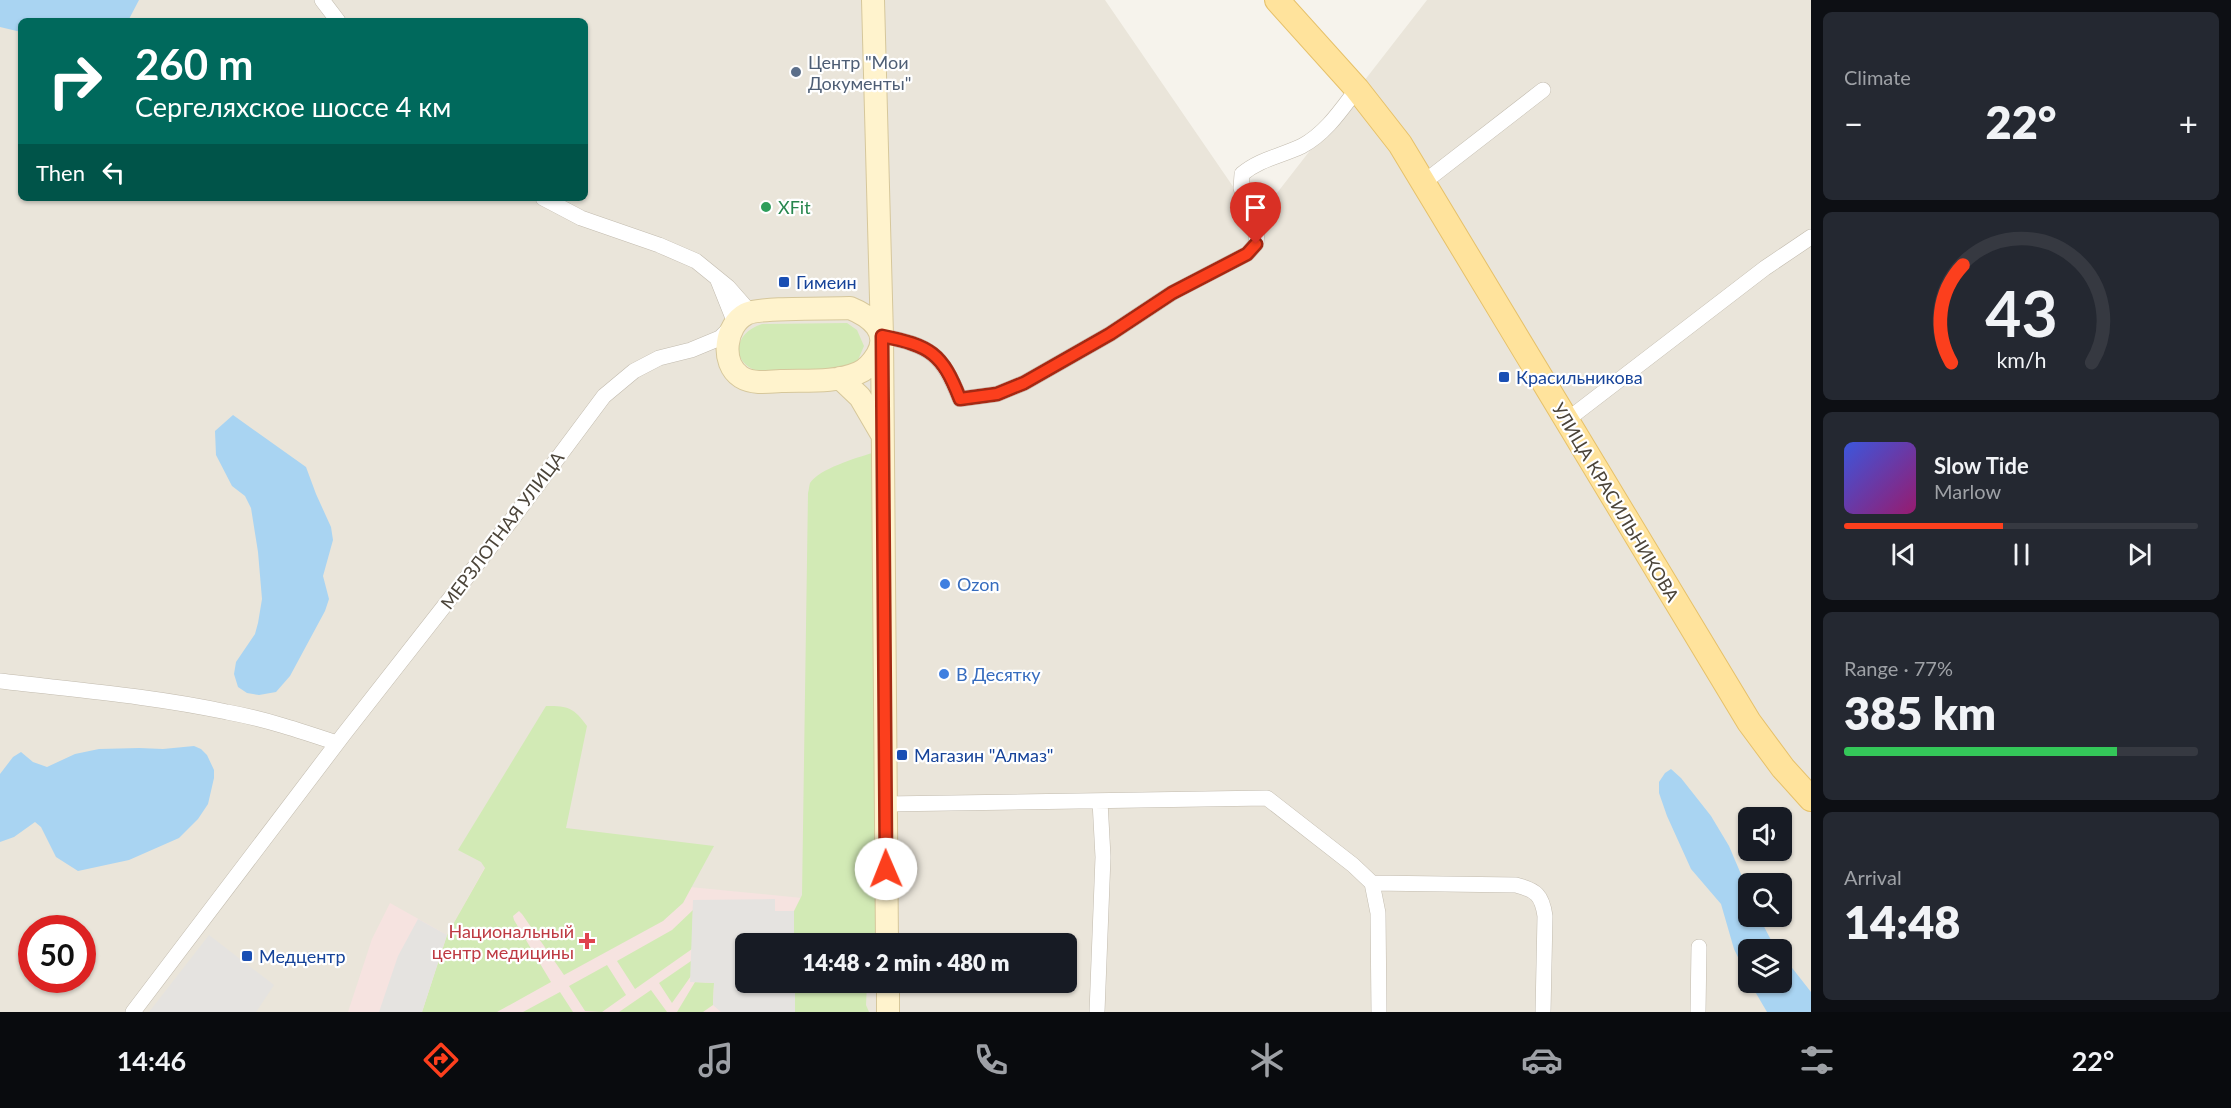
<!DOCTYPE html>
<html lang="en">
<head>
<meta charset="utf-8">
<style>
	:root { --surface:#171b24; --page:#242831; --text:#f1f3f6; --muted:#9ea1a6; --line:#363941; --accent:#fc3f1d }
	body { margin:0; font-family:Lato,sans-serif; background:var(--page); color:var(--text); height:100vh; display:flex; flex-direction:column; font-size:22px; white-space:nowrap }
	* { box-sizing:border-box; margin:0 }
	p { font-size:20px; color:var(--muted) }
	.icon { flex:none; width:33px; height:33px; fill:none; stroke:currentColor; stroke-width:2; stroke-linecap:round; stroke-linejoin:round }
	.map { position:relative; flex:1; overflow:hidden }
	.side { display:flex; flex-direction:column; gap:12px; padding:12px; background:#0d0f14; width:420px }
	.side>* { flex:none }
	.banner { position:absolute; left:18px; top:18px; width:570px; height:183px; border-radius:9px; box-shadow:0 2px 4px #0004; background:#00695c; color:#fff; overflow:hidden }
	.fabs { position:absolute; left:1738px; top:807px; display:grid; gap:12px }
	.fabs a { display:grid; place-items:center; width:54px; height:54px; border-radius:9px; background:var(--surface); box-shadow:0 2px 4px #0004; font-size:30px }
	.speed { position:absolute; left:18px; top:915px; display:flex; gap:12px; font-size:30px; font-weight:700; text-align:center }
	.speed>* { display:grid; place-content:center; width:78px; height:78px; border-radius:50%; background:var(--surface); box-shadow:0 2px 4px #0004; line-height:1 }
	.speed .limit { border:9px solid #d22; background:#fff; color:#111 }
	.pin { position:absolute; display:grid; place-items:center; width:51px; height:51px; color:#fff; margin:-62px -26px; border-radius:50% 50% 50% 0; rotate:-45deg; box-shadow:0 0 6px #0007 }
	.pin .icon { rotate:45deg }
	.me { position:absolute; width:66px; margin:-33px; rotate:359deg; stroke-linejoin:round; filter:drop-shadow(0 0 4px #0008) }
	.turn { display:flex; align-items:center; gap:21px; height:126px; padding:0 18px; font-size:27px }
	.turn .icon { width:78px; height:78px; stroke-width:2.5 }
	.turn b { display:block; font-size:42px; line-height:51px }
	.then { display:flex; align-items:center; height:57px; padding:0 18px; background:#0003; gap:12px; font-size:22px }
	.big { font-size:45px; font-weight:800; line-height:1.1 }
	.side .card { flex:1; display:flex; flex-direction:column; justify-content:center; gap:9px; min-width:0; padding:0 21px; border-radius:9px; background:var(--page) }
	.side .dial { align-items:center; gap:0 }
	.dial svg { height:156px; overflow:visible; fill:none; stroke:var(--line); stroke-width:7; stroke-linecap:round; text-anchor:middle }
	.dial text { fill:var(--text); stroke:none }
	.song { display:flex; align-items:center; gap:18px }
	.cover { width:72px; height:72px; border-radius:9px; background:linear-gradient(135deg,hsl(230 70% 55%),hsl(320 70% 35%)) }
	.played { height:6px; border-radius:3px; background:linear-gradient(90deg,var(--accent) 45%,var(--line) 45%) }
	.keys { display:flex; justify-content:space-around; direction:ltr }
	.heat { display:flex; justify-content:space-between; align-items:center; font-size:33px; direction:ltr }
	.charge { height:9px; border-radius:4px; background:linear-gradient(90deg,#34c759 77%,var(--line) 0) }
	.trip { position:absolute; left:735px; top:933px; width:342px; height:60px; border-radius:9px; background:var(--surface); box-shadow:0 2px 4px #0004; font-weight:800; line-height:60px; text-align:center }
	.tabs { display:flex; height:96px; justify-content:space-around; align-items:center; background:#090b0e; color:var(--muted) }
	.tabs .icon { width:42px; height:42px }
	.tabs .on { color:var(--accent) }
	.tabs b { font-size:27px; color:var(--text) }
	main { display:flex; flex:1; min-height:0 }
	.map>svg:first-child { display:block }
</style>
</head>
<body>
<main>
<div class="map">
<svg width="1811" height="1012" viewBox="0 0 1811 1012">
	<rect width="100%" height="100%" fill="#f6f3ec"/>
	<path fill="#eae5da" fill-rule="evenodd" d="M0,0h1105l151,220 171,-220h384v1012h-1811zM21,21h564v177h-564zM1749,818h33v32h-33zM1749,884h33v32h-33zM32,928h50v52h-50zM746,944h320v38h-320zM1749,950h33v32h-33z"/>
	<path fill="#f6e3e0" d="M485,867l317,31 1,45 -57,1v38l57,1v29h-455l24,-73 18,-36 57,32z"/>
	<path fill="#d2eab5" d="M847,323l10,7 7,16 -6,14 -13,10 -88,1c-28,-10 -22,-39 5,-47z
		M872,453l6,490h-84v-32l8,-16 6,-402c1,-3 1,-7 2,-10 9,-14 46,-25 62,-30z
		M546,706c23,0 28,2 41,20l-21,102 148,18 -31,57 -20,18 -99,54 -42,-61 -3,-3 -6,5 1,4 37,62 -54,30h-75l25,-77 38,-67 -4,-6 -23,-12z
		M693,910l-1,39 -57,40 -18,-28 55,-31z
		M691,961v15l-19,27 -13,-20z
		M607,965l19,30 -24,17 -17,-1 -16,-25z
		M695,982l19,1 -1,22 -10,7h-26z
		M795,983h72l-1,22 3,7h-74z
		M651,990l16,22h-48z
		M560,992l13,20h-50z"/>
	<path fill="#e5e3e0" d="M775,899v12h19v32l-48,1v38l49,1v29h-74l-8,-7 1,-22 -24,-1 3,-82z
		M418,919l29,16 -25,77h-43l19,-56z
		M209,935l65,50 -18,27h-107z"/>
	<path fill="#a9d4f2" d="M0,0h139l-11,21h-107v11l-21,-5z
		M233,415l73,52 10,27 15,33 2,13 -10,36 6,23 -4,12 -35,65 -14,16 -17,3 -12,-2 -9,-6 -4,-13 2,-12 19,-28 3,-11 4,-24 -4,-47 -7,-44 -6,-12 -13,-10 -16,-31 -1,-24z
		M194,746l7,3 6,6 7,15v8l-6,26 -10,15 -19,19 -50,22 -51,11 -22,-14 -15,-30 -6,-5 -21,15 -14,5v-68l13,-17 8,-5 12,10 14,5 28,-13 24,-5 40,-1 24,1z
		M1671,769l10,9 30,38 18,30 20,47v23l10,1 12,23 8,9 -30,1v30l-15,-31 -13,-45 -30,-35 -24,-53 -8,-23v-11l6,-9z
		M1782,955l29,37v20h-44l-17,-29 32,-1z"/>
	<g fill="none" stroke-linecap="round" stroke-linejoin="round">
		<defs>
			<path id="minor" d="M322,0l16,21
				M1423,183l120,-93
				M543,198l38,20 78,27 37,16 32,26 22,25
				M882,336c49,10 59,17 78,63l37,-5 27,-11 86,-49 62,-41 75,-39 9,-10 1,-12 -16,-44 1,-14c18,-15 39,-18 60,-28 24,-13 39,-36 55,-57
				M1567,420l198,-152 46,-31
				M0,681c76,9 152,15 227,31 38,7 74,19 110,31
				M885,804l382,-6 86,67 19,18 6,30 1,99
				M1372,883l144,2c20,5 26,10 29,31l-2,96
				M133,1012l211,-278 166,-212 94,-126 30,-25 25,-13 32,-8 29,-12 15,-15 -18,-45
				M1097,1012l6,-155 -3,-56
				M1698,1012l1,-65"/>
			<path id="secondary" d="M873,0l9,336 5,608
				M850,308c20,8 41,24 27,47 -5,8 -11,15 -19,18 -23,10 -53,7 -77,8 -13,1 -29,3 -40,-4 -21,-14 -16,-52 5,-63 13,-7 85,-5 104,-6z
				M840,378l20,19 21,36
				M888,982v30"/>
			<path id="primary" d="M1277,0l80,89 43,55 349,578 34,46 28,31"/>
		</defs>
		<use href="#minor" stroke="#c2bbae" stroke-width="16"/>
		<use href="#secondary" stroke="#d6c79b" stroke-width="24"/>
		<use href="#primary" stroke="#e6c16a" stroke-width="26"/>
		<use href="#minor" stroke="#fff" stroke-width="15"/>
		<use href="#secondary" stroke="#fff3cd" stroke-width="22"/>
		<use href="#primary" stroke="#ffe39c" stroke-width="24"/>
	</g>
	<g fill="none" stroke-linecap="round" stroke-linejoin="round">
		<defs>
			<path id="route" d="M886,869l-4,-533c49,10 60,17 78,63l37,-5 27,-11 86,-49 62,-41 75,-39 9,-10"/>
		</defs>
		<use href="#route" stroke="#a42913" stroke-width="15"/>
		<use href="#route" stroke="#fc3f1d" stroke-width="10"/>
	</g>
	<circle fill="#5c6f8a" stroke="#fff" stroke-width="2" cx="796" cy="72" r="6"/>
	<circle fill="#2e9e5b" stroke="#fff" stroke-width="2" cx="766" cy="207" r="6"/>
	<g fill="#1a4fb4" stroke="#fff" stroke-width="2">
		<rect x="778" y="276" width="12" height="12" rx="3"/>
		<rect x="1498" y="371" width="12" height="12" rx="3"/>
		<rect x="896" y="749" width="12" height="12" rx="3"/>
		<rect x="241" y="950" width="12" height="12" rx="3"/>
	</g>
	<g fill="#3f7fe0" stroke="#fff" stroke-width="2">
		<circle cx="945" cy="584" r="6"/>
		<circle cx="944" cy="674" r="6"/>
	</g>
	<path fill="#e0444e" stroke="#fff" stroke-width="2" d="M584 932h6v6h6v6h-6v6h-6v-6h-6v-6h6z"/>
	<g text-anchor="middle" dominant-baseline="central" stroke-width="4.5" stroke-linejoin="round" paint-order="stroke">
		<g font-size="18" fill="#4e5e75" stroke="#fff" text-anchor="start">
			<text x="808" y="62">Центр "Мои<tspan x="808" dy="21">Документы"</tspan></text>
		</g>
		<g font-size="18" fill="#27864d" stroke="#fff" text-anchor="start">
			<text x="778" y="207">XFit</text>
		</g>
		<g font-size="18" fill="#164399" stroke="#fff" text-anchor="start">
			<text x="796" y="282">Гимеин</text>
			<text x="1516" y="377">Красильникова</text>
			<text x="914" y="755">Магазин "Алмаз"</text>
			<text x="259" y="956">Медцентр</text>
		</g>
		<g font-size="18" fill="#4b4439" stroke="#fff">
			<text transform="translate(1616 502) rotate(59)">УЛИЦА КРАСИЛЬНИКОВА</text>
			<text transform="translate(502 530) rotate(-53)">МЕРЗЛОТНАЯ УЛИЦА</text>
		</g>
		<g font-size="18" fill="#366cbe" stroke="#fff" text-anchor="start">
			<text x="957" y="584">Ozon</text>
			<text x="956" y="674">В Десятку</text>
		</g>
		<g font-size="18" fill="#be3a42" stroke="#fff" text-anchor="end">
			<text x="574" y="931">Национальный<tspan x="574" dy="21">центр медицины</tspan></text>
		</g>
	</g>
</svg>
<div class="fabs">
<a><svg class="icon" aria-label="sound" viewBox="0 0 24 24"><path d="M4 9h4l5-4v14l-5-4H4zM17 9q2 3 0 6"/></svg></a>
<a><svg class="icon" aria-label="search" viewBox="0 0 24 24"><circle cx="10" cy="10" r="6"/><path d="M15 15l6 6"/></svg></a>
<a><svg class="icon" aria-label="layers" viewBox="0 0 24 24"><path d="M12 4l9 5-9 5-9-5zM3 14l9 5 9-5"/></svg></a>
</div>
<div class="speed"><div class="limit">50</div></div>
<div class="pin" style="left:1256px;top:244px;background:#d93025"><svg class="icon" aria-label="arrive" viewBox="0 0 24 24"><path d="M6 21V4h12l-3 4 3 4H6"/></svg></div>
<svg class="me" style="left:886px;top:869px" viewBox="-20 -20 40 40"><circle r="19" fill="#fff"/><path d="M0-13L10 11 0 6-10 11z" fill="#fc3f1d"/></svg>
<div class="trip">14:48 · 2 min · 480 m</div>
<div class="banner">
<div class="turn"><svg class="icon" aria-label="right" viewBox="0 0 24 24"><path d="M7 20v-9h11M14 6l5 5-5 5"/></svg><div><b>260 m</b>Сергеляхское шоссе 4 км</div></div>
<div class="then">Then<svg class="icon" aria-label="left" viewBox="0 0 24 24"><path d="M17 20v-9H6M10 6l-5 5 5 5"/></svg></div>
</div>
</div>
<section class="side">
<div class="card"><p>Climate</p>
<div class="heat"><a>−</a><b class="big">22°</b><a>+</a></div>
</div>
<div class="card dial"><svg viewBox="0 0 100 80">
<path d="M14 69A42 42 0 1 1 86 69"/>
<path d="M14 69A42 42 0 0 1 20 19" stroke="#fc3f1d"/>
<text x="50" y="56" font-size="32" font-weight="700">43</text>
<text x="50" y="72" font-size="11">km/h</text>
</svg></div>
<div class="card">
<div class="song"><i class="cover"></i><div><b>Slow Tide</b><p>Marlow</p></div></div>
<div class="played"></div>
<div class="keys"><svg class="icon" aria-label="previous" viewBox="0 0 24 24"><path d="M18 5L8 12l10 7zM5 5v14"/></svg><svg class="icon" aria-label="pause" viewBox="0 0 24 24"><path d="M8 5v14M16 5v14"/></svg><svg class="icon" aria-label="next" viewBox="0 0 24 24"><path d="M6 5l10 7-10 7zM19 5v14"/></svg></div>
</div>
<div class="card"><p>Range · 77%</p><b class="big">385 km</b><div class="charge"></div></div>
<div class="card"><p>Arrival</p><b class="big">14:48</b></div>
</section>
</main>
<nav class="tabs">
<b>14:46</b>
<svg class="icon on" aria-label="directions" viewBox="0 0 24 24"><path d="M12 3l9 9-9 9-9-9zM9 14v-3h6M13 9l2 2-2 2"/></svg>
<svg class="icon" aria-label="music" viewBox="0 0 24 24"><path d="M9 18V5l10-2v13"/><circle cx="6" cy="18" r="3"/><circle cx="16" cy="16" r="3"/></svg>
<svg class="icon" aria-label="phone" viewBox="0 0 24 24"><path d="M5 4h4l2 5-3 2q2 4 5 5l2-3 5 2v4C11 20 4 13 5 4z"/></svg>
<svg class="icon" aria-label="climate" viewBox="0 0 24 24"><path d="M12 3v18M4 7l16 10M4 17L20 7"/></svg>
<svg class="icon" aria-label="car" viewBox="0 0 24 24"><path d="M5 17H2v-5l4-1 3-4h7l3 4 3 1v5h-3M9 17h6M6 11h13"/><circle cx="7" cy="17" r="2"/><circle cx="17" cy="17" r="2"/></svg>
<svg class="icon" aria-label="filters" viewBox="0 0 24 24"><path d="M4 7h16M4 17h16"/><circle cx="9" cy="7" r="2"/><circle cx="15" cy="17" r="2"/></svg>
<b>22°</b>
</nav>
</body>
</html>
